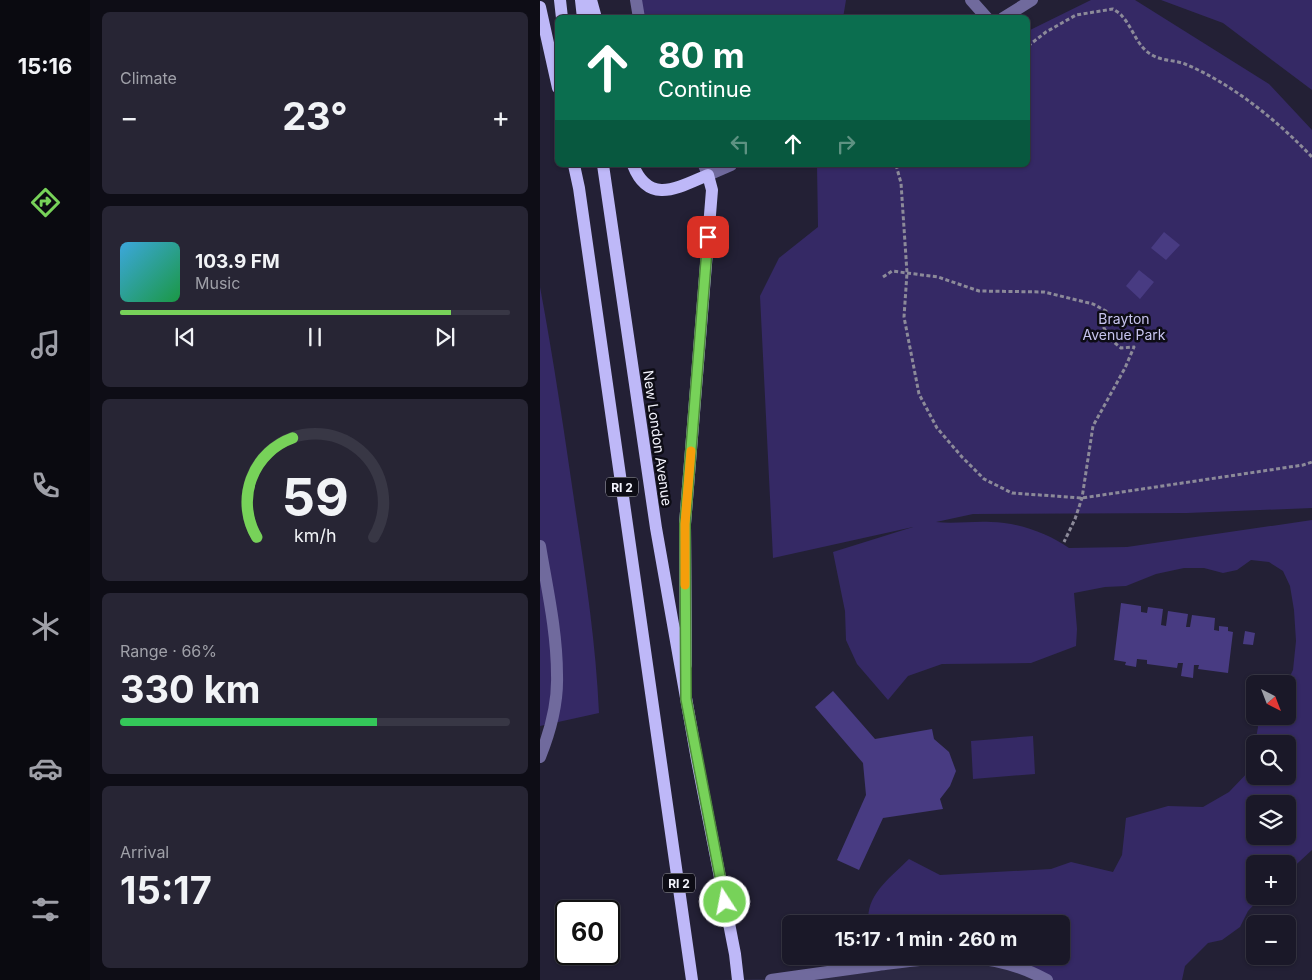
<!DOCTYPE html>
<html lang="en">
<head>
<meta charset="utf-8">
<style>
	:root { --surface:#1a1828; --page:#272534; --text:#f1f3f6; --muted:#9fa0a8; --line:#383745; --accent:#77d259 }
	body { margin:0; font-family:Inter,sans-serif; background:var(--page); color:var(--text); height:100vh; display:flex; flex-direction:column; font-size:19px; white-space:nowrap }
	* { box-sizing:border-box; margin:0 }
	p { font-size:16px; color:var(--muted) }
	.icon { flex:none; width:28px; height:28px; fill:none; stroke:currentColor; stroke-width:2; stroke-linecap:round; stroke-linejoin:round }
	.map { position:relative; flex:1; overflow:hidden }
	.sheet { display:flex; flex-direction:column; gap:12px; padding:12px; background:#0e0d16; width:450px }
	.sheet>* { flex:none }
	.top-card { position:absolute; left:15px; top:15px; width:475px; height:152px; border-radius:8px; box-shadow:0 1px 4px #0004,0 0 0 1px var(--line); background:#0b6e4f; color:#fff; overflow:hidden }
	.needle { width:32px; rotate:138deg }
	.tools { position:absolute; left:706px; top:675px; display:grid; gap:10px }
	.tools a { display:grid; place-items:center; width:50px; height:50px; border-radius:8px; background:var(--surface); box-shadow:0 1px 4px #0004,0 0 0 1px var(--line); font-size:25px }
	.speed { position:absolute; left:15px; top:900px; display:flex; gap:10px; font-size:25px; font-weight:700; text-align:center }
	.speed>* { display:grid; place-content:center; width:65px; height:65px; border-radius:50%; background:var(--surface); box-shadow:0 1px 4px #0004,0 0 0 1px var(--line); line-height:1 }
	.speed .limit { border:2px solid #111; border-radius:8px; background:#fff; color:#111 }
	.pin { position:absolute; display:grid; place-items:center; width:42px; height:42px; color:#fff; margin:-21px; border-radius:10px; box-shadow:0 2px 8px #0006 }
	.me { position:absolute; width:55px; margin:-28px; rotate:349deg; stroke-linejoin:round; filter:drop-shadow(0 0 4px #0008) }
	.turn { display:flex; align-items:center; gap:18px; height:105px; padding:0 20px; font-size:22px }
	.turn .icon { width:65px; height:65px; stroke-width:2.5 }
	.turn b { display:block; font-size:35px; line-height:42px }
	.lanes { display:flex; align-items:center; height:48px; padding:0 20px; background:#0003; justify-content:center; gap:25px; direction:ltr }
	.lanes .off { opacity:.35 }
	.big { font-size:38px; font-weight:700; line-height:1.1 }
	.sheet .card { flex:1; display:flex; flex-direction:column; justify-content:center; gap:8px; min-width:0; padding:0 18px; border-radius:8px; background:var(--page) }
	.sheet .dial { align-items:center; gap:0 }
	.dial svg { height:130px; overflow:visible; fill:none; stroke:var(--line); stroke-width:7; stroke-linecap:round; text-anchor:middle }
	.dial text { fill:var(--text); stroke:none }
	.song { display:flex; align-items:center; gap:15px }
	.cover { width:60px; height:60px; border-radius:8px; background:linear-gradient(135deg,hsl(200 70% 55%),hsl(140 70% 35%)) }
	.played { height:5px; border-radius:2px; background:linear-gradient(90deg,var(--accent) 85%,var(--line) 85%) }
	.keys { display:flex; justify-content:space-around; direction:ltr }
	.heat { display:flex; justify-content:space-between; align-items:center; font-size:28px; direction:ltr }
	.charge { height:8px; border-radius:4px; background:linear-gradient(90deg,#34c759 66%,var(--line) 0) }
	.trip { position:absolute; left:242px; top:915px; width:288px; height:50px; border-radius:8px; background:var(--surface); box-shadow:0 1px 4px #0004,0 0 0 1px var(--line); font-weight:700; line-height:50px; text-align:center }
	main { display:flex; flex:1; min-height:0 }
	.menu { display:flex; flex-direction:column; width:90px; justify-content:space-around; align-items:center; background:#0a0a10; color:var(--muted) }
	.menu .icon { width:35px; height:35px }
	.menu .active { color:var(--accent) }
	.menu b { font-size:22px; color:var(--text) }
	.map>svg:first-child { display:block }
</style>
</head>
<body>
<main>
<nav class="menu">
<b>15:16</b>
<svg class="icon active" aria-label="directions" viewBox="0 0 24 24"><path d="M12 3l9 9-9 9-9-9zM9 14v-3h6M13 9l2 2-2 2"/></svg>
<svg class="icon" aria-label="music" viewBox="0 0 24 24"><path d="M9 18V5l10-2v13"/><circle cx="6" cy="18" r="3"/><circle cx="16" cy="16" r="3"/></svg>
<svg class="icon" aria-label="phone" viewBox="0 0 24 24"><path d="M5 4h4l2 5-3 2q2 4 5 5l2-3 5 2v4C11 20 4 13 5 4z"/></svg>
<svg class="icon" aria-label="climate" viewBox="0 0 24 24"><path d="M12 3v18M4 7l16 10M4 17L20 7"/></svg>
<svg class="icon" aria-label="car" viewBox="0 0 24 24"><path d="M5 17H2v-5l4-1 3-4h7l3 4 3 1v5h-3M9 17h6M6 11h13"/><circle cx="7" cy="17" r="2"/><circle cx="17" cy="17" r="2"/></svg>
<svg class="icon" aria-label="filters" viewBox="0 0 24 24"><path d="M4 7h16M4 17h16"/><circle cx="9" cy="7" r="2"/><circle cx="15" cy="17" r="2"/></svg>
</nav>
<section class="sheet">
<div class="card"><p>Climate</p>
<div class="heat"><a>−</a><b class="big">23°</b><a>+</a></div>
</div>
<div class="card">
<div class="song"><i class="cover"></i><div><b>103.9 FM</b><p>Music</p></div></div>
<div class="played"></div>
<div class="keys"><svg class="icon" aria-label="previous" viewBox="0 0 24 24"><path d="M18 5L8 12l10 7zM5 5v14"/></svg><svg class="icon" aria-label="pause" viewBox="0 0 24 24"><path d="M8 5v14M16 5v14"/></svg><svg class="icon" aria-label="next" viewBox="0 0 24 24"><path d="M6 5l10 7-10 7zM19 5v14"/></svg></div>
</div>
<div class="card dial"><svg viewBox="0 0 100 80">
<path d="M14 69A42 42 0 1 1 86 69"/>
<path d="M14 69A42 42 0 0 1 36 8" stroke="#77d259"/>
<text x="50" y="56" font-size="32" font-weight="700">59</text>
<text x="50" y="72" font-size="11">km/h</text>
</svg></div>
<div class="card"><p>Range · 66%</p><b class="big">330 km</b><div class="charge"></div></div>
<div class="card"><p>Arrival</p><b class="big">15:17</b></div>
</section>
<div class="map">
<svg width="772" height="980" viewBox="0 0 772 980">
	<rect width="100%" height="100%" fill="#232035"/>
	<path fill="#2c2944" d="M433,956l65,24h-320l93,-2z"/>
	<path fill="#352965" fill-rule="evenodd" d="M95,0h211l-3,18 -204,-1z
		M551,0h44l134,84 43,46v378l-125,5 -214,1 -37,8c18,2 37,-1 55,0 26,0 57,11 78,26l58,-1 185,-27v330l-24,22v-8h-33v32h7l-14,15 -8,16 -18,13 -14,3 -23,23 -3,14h-143l-66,-24h88v-32h-192c-5,-28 22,-47 40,-65l31,16 111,-6 20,-7 42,10 9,-17 4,-37 42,-12 35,1 26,-15 23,-24 3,-22v30h33v-32h-33l3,-17 -3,-11h33v-32h-2l7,-14 3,-29 -2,-31 -4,-24 -7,-15 -14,-9 -18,-2 -14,10 -14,3 -19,-5h-20l-28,6 -30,12 -21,1 -31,6 3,36 -1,17 -45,17 -89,1 -34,12 -20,24 -31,-36 -11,-24 -1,-29 -12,-59 80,-25 -140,31 -13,-262 19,-38 39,-31 -1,-62h211v-134zM715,804h33v32h-33z
		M621,0h151v90l-89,-67z
		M0,287c14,75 25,150 36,226 10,66 20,132 23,200l-59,13z
		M493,736l2,38 -62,5 -2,-38z"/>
	<path fill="#483b82" d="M624,232l16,13 -14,15 -15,-12z
		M599,270l15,12 -14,17 -14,-13z
		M581,603l20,3v6l6,1 1,-6 15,2 -2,16 5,1 2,-15 20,3 -2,13h4l2,-12 23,3 -1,12 5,1v-5l9,1v4l5,1 -5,41 -30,-4 1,-4h-5l-1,13 -12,-2 2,-13h-5l-1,5 -30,-4v-4l-10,-1 -1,8 -11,-2 1,-3 -12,-2z
		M705,631l10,2 -2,12 -10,-1z
		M293,691l42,48 57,-10 2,10 15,13 7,19 -6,15 -10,13 3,10 -60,9 -24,52 -22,-10 29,-65 -3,-32 -48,-56z"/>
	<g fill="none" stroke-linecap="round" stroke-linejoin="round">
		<path stroke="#8c8a99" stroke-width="3" stroke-dasharray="4 2.5" stroke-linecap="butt" d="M488,46l18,-14 30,-17 37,-6c3,2 7,4 9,7 11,12 15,31 30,39 10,6 23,5 33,9 46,19 93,57 127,93
			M356,165l5,18 6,90 -3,44 15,77 18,34 25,29 22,22 28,14 70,5 221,-33 9,-3
			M343,277l9,-6 46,6 41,14 65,1 49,12 13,7 -2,17 6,11 11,9 13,-1 -9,21 -32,58 -11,72 -7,21 -11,23"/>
		<path stroke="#706a9d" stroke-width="12" d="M96,0l3,18
			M431,0l16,18
			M463,18l29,-18
			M164,165l4,10 23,-10
			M0,546c7,42 17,86 17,129 1,27 -7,57 -17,82
			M231,980c36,-5 72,-10 107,-15 63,-8 110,-17 169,15"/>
		<path stroke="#beb8f8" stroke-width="12" d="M20,0l2,18
			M41,0l2,18
			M51,0l5,18
			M0,7l18,81
			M34,165l5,23 113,792
			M63,165l53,363 41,232 38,194 3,26
			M93,165c16,41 46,22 75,10l4,15 -27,334 1,141"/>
	</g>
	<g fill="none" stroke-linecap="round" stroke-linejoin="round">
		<defs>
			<path id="route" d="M168,237l-23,287 1,175 39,203"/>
		</defs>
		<use href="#route" stroke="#4d883a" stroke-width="12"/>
		<use href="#route" stroke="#77d259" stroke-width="9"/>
		<path stroke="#f59e0b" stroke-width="9" d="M145,585v-61l6,-73"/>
	</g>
	<g text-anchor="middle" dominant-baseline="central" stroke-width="5" stroke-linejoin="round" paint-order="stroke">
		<g fill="#0d0c15" stroke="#afaeb7" stroke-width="1">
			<rect x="66" y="477.5" width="32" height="19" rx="4"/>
			<rect x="123" y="873.5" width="32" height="19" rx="4"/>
		</g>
		<g font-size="12" font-weight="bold" fill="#f4f4fd">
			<text x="82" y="487">RI 2</text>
			<text x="139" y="883">RI 2</text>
		</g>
		<g font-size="14" fill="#c7c4ee" stroke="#0d0c15">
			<text x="584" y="318">Brayton<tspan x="584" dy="16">Avenue Park</tspan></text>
		</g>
		<g font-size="14" fill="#f4f4fd" stroke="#0d0c15">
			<text transform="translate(118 438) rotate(82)">New London Avenue</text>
		</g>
	</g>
</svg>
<div class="tools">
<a><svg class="needle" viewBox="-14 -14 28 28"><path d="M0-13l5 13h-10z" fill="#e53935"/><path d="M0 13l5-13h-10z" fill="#9fa0a8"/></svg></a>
<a><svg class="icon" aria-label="search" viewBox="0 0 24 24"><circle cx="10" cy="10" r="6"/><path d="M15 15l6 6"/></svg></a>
<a><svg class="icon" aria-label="layers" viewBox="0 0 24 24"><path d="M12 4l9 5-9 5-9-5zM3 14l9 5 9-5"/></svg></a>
<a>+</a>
<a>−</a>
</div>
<div class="speed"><div class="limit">60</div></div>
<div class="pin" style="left:168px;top:237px;background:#d93025"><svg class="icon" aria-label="arrive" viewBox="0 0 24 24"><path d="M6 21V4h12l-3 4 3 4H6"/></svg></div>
<svg class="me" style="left:185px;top:902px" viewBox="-20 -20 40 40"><circle r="17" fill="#77d259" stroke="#fff" stroke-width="3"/><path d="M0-11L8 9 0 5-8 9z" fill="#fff"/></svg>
<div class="trip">15:17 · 1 min · 260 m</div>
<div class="top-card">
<div class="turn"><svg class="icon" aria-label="ahead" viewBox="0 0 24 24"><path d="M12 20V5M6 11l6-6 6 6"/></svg><div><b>80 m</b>Continue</div></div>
<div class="lanes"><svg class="icon off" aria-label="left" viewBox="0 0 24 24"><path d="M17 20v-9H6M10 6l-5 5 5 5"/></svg><svg class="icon" aria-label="ahead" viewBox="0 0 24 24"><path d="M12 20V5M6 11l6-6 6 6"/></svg><svg class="icon off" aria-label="right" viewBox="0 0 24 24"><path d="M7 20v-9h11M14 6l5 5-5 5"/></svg></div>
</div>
</div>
</main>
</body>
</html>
